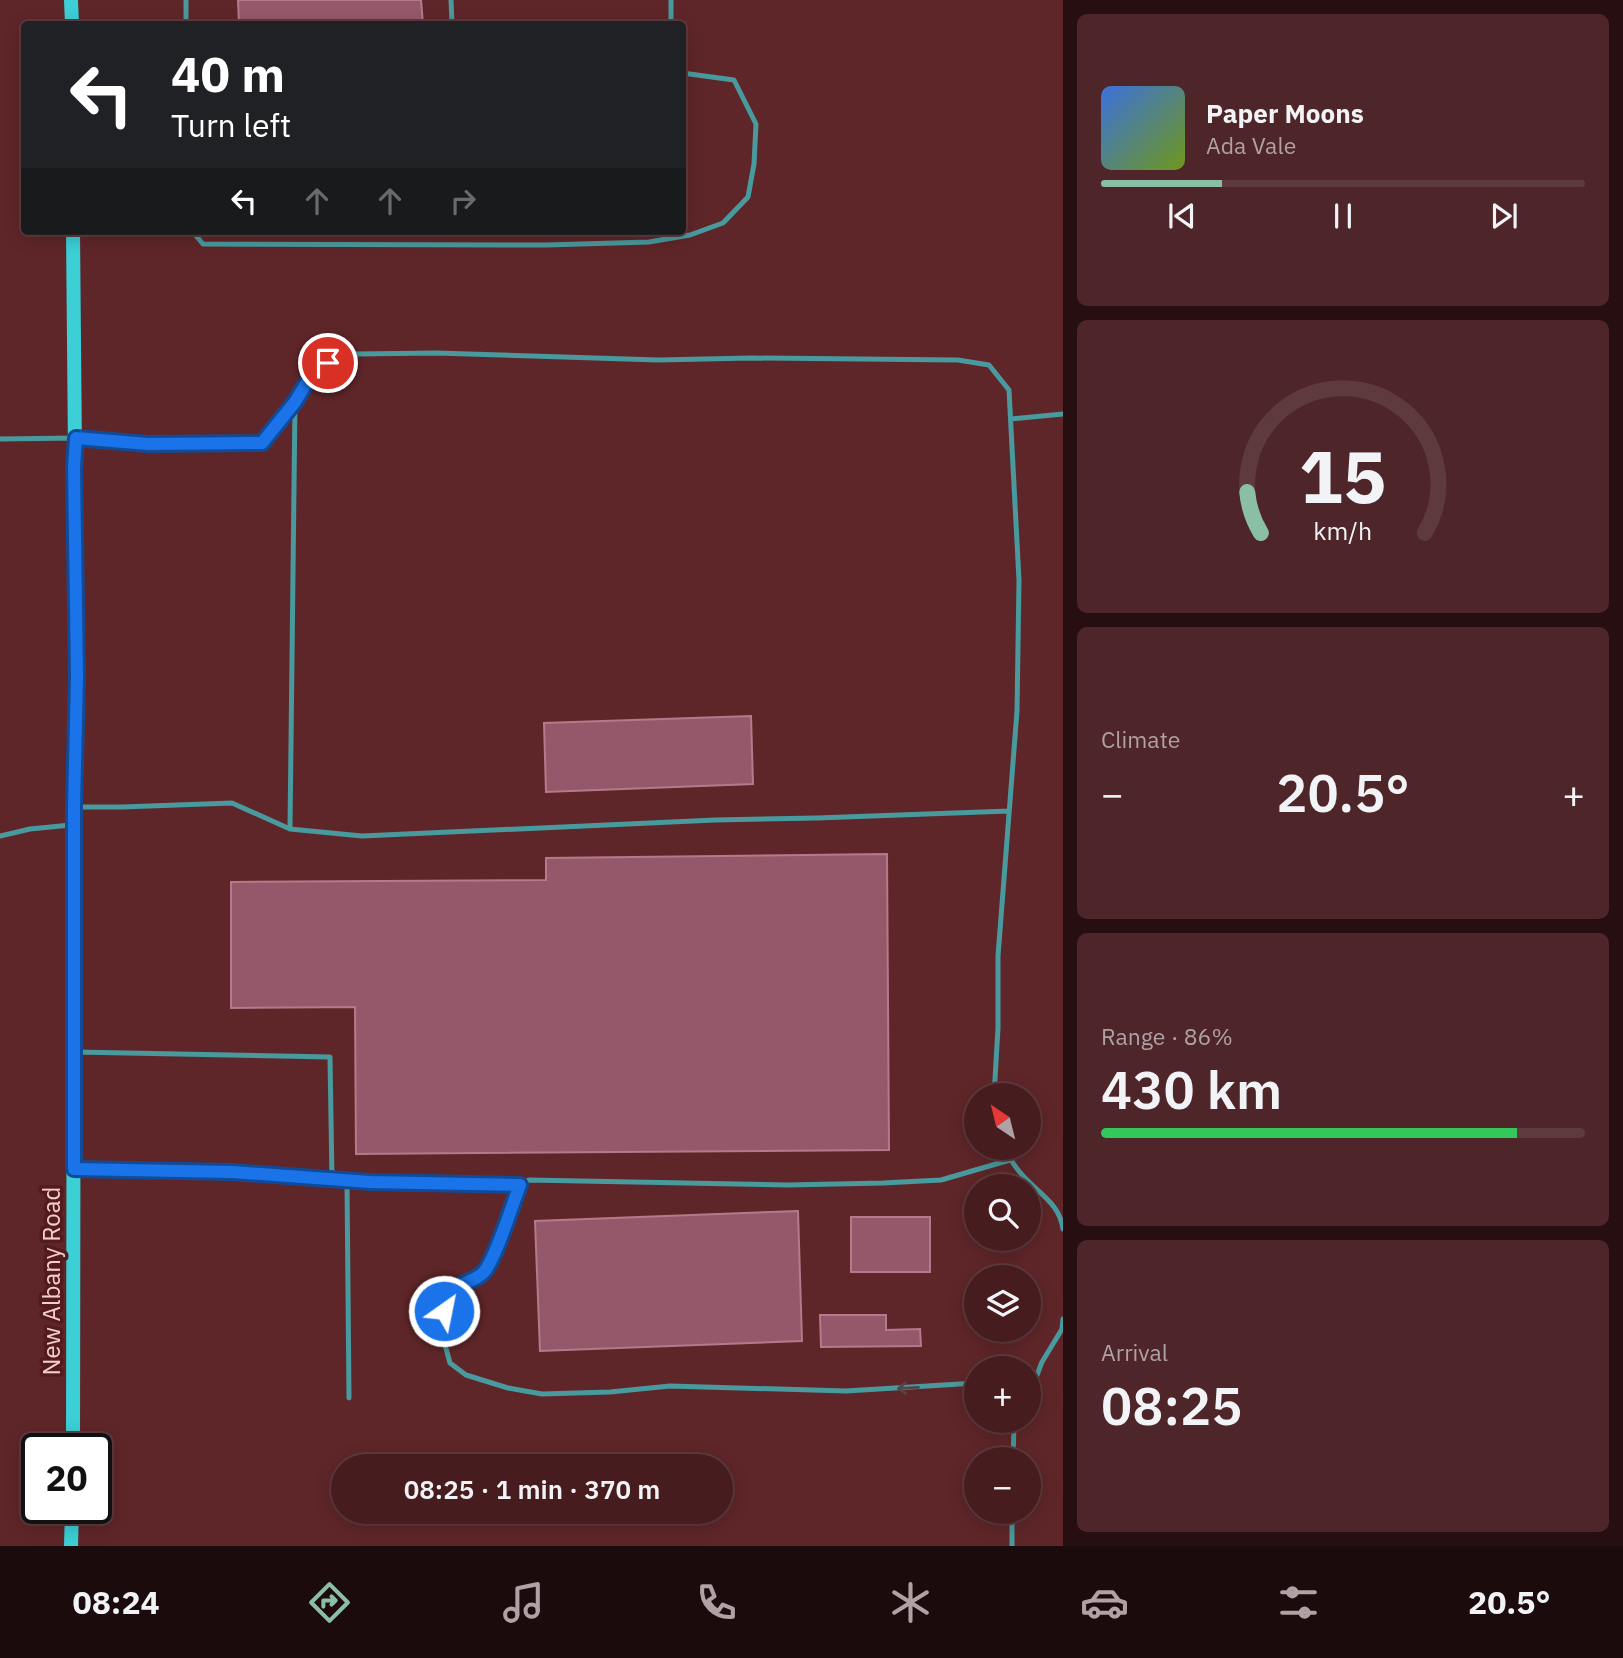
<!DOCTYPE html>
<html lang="en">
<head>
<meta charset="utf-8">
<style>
	:root { --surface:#471c1f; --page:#4e2528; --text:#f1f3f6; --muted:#b0a1a4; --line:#5f3a3d; --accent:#8abfa5 }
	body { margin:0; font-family:"IBM Plex Sans",sans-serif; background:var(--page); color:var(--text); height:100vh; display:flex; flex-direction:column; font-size:26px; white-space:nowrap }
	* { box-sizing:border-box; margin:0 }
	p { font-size:23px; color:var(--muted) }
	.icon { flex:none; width:38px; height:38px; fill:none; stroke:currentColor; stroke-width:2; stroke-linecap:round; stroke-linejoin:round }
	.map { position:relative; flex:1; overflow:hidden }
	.sheet { display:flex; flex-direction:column; gap:14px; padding:14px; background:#270f11; width:560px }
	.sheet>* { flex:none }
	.guide { position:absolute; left:21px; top:21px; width:665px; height:214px; border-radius:7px; box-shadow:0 4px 18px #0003,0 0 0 2px var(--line); background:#202124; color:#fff; overflow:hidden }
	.needle { width:46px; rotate:325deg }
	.buttons { position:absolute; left:964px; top:1083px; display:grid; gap:14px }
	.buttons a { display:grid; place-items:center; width:77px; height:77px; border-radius:50%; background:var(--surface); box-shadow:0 4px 18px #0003,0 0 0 2px var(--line); font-size:35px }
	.speed { position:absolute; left:21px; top:1433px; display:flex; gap:14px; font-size:35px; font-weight:700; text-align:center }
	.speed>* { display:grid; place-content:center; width:91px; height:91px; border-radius:50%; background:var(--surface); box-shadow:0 4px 18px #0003,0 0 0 2px var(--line); line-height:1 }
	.speed .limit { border:4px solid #111; border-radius:10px; background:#fff; color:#111 }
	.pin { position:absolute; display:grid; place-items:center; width:60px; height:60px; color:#fff; margin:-30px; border:4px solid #fff; border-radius:50%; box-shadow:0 2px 7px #0007 }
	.me { position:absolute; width:77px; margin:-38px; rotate:33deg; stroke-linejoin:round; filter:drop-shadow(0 0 5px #0008) }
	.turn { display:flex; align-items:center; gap:24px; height:147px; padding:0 35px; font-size:32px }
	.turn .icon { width:91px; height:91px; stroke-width:2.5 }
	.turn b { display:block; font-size:49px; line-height:60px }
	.lanes { display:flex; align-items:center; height:66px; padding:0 35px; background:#0003; justify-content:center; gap:35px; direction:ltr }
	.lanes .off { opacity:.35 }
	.big { font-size:52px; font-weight:600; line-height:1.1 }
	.sheet .card { flex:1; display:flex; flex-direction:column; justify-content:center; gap:10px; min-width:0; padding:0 24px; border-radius:10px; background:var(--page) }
	.sheet .dial { align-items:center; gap:0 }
	.dial svg { height:182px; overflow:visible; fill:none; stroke:var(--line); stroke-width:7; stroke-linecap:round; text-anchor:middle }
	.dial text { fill:var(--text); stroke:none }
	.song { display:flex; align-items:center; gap:21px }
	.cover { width:84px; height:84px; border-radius:10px; background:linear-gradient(135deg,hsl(220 70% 55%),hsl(80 70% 35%)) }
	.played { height:7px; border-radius:4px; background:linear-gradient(90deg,var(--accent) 25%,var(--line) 25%) }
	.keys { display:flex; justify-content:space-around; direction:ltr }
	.heat { display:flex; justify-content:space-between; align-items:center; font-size:38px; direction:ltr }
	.charge { height:10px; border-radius:5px; background:linear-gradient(90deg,#34c759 86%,var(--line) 0) }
	.trip { position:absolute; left:331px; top:1454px; width:402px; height:70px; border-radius:35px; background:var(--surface); box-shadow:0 4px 18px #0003,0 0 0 2px var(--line); font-weight:600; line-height:70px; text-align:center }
	.tab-bar { display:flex; height:112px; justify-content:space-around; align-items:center; background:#1c0b0c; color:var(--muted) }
	.tab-bar .icon { width:49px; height:49px }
	.tab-bar .current { color:var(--accent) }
	.tab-bar b { font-size:32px; color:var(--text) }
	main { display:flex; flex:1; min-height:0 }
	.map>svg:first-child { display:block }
</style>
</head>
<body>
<main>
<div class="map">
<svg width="1063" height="1546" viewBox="0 0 1063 1546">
	<rect width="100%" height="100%" fill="#5f2629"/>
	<path fill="#95586b" stroke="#b8788b" stroke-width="2" d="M238,0h183l2,24h-184z
		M751,716l2,68 -207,8 -2,-69z
		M887,854l2,296 -533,4 -1,-147 -124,1v-126l315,-2v-22z
		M798,1211l4,130 -262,10 -5,-130z
		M851,1217h79v55h-79z
		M820,1315h66v15l34,-1 1,17 -100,1z"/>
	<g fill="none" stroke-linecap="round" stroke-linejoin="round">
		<path stroke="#499a9e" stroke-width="5" d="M186,0v24
			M451,0l1,24
			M671,0v24
			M192,231l11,13 343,1 103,-3 41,-7 33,-12 25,-26 6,-33 2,-40 -22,-44 -52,-7
			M1011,419l52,-5
			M0,439l76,-1 72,6h114l33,-42 17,-28 16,-11 27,-9 81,-1 222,7 93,-2 207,2 31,5 20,25 10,190 -2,131 -19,245v72l-4,68
			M77,807h45l110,-4 58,26 72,7 353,-16 102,-2 192,-7
			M290,829l5,-427
			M0,836l30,-7 41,-4
			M75,1052l255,5 2,123
			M1004,1148c6,12 14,23 23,32 16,16 33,26 36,49
			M74,1169l158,3 138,10 150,3
			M347,1181l2,217
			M976,1383l-130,8 -176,-5 -60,6 -68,2 -34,-6 -42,-13 -16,-12 -9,-33 3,-31 10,-11 30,-16 13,-27 23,-60 9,-5 259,5 95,-2 58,-3 69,-20
			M1029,1396l13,-34 20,-33 1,-10
			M1013,1460l1,-35 2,-4
			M1012,1546v-34"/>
		<path stroke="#3ccfd6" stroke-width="14" d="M71,0l1,24
			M73,1449l1,-642 3,-130 -4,-446
			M71,1546l1,-38"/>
	</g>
	<defs><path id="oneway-shaft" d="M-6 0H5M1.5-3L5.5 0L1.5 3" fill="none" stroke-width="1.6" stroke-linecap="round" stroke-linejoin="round" transform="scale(1.75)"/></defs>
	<use stroke="#50474b" href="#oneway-shaft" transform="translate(908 1388) rotate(177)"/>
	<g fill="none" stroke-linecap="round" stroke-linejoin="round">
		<defs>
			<path id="route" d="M328,363l-16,11 -17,28 -33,41 -114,1 -72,-6 -2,30 3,209 -3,130v362l158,3 138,10 150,3c-8,20 -24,73 -36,87 -15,16 -39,8 -40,39"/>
		</defs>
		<use href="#route" stroke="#114b97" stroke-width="18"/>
		<use href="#route" stroke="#1a73e8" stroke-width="12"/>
	</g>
	<g text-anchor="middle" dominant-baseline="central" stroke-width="7" stroke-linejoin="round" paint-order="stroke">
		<g font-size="24" fill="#f4cecd" stroke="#541b1f">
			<text transform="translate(51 1281) rotate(-90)">New Albany Road</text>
		</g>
	</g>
</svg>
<div class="buttons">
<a><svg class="needle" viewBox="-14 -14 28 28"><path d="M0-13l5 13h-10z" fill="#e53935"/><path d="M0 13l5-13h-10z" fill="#b0a1a4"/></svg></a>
<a><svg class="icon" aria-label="search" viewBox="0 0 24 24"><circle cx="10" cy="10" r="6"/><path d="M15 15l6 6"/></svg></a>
<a><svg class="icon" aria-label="layers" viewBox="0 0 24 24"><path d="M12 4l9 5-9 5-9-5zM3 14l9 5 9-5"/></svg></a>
<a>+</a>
<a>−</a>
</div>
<div class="speed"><div class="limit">20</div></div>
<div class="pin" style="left:328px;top:363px;background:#d93025"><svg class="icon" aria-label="arrive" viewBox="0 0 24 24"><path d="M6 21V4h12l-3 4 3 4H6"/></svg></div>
<svg class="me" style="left:444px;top:1311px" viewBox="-20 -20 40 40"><circle r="17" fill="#1a73e8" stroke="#fff" stroke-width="3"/><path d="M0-11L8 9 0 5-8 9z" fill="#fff"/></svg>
<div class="trip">08:25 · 1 min · 370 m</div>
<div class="guide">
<div class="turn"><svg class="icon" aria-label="left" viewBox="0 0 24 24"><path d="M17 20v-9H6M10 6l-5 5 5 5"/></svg><div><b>40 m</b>Turn left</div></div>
<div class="lanes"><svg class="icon" aria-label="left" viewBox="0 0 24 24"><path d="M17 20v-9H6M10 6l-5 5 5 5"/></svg><svg class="icon off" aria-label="ahead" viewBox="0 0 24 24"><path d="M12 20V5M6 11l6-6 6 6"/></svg><svg class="icon off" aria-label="ahead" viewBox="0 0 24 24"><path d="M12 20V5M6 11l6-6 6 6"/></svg><svg class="icon off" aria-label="right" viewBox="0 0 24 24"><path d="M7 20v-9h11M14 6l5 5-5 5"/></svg></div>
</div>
</div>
<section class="sheet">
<div class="card">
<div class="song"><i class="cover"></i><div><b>Paper Moons</b><p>Ada Vale</p></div></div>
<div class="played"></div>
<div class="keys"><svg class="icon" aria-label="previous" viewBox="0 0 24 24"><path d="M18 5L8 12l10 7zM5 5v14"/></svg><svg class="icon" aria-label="pause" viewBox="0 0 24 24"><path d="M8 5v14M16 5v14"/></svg><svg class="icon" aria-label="next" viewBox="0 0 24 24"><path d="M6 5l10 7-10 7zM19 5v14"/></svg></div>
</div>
<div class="card dial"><svg viewBox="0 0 100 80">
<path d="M14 69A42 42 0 1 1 86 69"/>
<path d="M14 69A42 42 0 0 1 8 51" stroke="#8abfa5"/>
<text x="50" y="56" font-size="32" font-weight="700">15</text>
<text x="50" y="72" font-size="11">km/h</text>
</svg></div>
<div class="card"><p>Climate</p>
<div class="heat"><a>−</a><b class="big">20.5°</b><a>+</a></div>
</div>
<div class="card"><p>Range · 86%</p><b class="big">430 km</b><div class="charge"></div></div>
<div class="card"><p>Arrival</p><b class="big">08:25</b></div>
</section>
</main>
<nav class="tab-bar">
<b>08:24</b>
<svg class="icon current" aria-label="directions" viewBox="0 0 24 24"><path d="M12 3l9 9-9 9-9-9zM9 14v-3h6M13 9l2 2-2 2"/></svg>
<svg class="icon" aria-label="music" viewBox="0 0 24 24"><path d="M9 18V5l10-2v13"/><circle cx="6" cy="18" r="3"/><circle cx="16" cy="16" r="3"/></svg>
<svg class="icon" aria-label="phone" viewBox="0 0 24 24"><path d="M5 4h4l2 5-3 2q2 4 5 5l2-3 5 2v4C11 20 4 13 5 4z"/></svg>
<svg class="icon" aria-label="climate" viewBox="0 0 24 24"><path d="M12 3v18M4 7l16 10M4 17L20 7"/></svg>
<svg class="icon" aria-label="car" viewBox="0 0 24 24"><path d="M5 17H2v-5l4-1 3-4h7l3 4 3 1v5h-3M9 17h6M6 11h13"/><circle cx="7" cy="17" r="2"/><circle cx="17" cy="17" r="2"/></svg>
<svg class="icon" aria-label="filters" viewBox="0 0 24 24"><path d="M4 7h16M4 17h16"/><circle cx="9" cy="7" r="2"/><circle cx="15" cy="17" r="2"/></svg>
<b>20.5°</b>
</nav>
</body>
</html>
